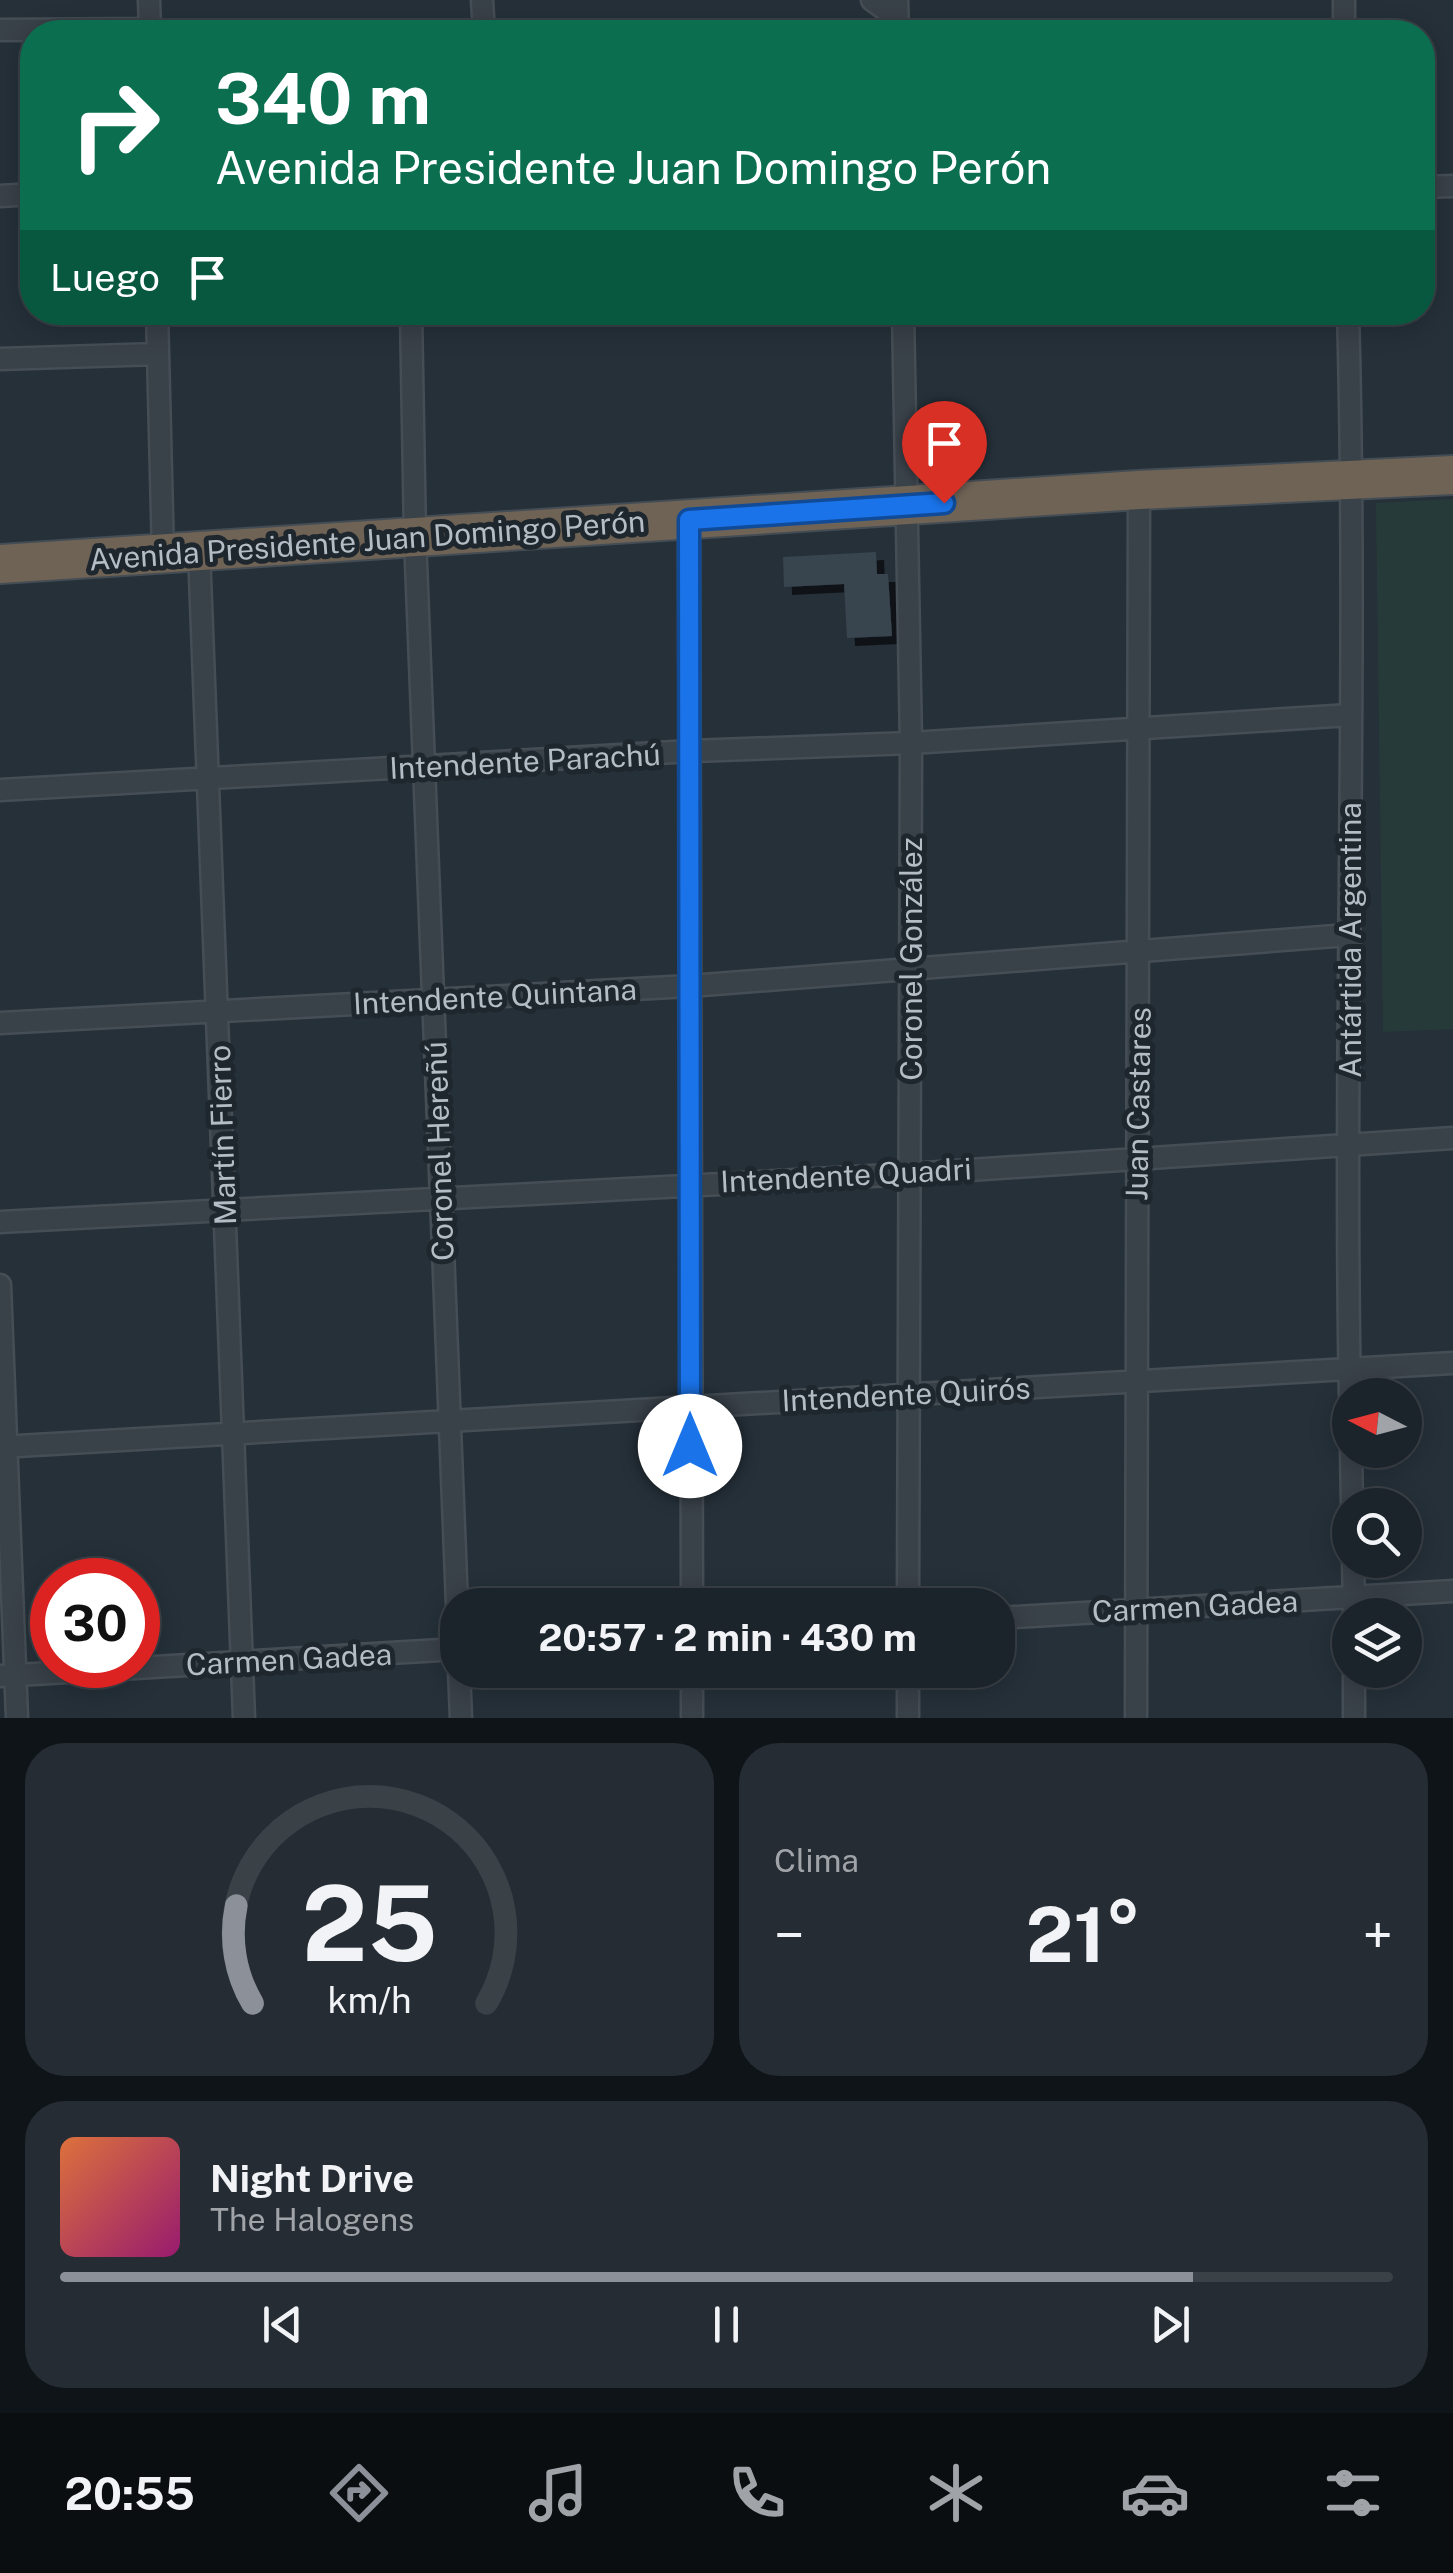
<!DOCTYPE html>
<html lang="es">
<head>
<meta charset="utf-8">
<style>
	:root { --surface:#1c242b; --page:#252c33; --text:#f1f3f6; --muted:#a0a4a9; --line:#3a4147; --accent:#8c9099 }
	body { margin:0; font-family:"Public Sans",sans-serif; background:var(--page); color:var(--text); height:100vh; display:flex; flex-direction:column; font-size:38px; white-space:nowrap }
	* { box-sizing:border-box; margin:0 }
	p { font-size:32px; color:var(--muted) }
	.icon { flex:none; width:55px; height:55px; fill:none; stroke:currentColor; stroke-width:2; stroke-linecap:round; stroke-linejoin:round }
	.map { position:relative; height:1718px; overflow:hidden }
	.sheet { display:flex; flex-direction:column; gap:25px; padding:25px; background:#0f1418; flex:1 }
	.sheet>* { flex:none }
	.guide { position:absolute; left:20px; top:20px; width:1415px; height:305px; border-radius:40px; box-shadow:0 5px 25px #0003,0 0 0 2px var(--line); background:#0b6e4f; color:#fff; overflow:hidden }
	.needle { width:65px; rotate:276deg }
	.controls { position:absolute; left:1332px; top:1378px; display:grid; gap:20px }
	.controls a { display:grid; place-items:center; width:90px; height:90px; border-radius:50%; background:var(--surface); box-shadow:0 5px 25px #0003,0 0 0 2px var(--line); font-size:50px }
	.speed { position:absolute; left:30px; top:1558px; display:flex; gap:20px; font-size:50px; font-weight:700; text-align:center }
	.speed>* { display:grid; place-content:center; width:130px; height:130px; border-radius:50%; background:var(--surface); box-shadow:0 5px 25px #0003,0 0 0 2px var(--line); line-height:1 }
	.speed .limit { border:15px solid #d22; background:#fff; color:#111 }
	.pin { position:absolute; display:grid; place-items:center; width:85px; height:85px; color:#fff; margin:-102px -42px; border-radius:50% 50% 50% 0; rotate:-45deg; box-shadow:0 0 10px #0007 }
	.pin .icon { rotate:45deg }
	.me { position:absolute; width:110px; margin:-55px; rotate:0deg; stroke-linejoin:round; filter:drop-shadow(0 0 8px #0008) }
	.turn { display:flex; align-items:center; gap:35px; height:210px; padding:0 30px; font-size:45px }
	.turn .icon { width:130px; height:130px; stroke-width:2.5 }
	.turn b { display:block; font-size:70px; line-height:85px }
	.then { display:flex; align-items:center; height:95px; padding:0 30px; background:#0003; gap:20px; font-size:38px }
	.big { font-size:75px; font-weight:700; line-height:1.1 }
	.sheet .widget { flex:1; display:flex; flex-direction:column; justify-content:center; gap:15px; min-width:0; padding:0 35px; border-radius:40px; background:var(--page) }
	.sheet .dial { align-items:center; gap:0 }
	.dial svg { height:260px; overflow:visible; fill:none; stroke:var(--line); stroke-width:7; stroke-linecap:round; text-anchor:middle }
	.dial text { fill:var(--text); stroke:none }
	.song { display:flex; align-items:center; gap:30px }
	.cover { width:120px; height:120px; border-radius:15px; background:linear-gradient(135deg,hsl(20 70% 55%),hsl(320 70% 35%)) }
	.played { height:10px; border-radius:5px; background:linear-gradient(90deg,var(--accent) 85%,var(--line) 85%) }
	.keys { display:flex; justify-content:space-around; direction:ltr }
	.heat { display:flex; justify-content:space-between; align-items:center; font-size:55px; direction:ltr }
	.sheet .tiles { flex:1; display:grid; gap:25px; grid-template-columns:1fr 1fr }
	.widget:last-child { grid-column:span 2 }
	.trip { position:absolute; left:440px; top:1588px; width:575px; height:100px; border-radius:40px; background:var(--surface); box-shadow:0 5px 25px #0003,0 0 0 2px var(--line); font-weight:700; line-height:100px; text-align:center }
	.tab-bar { display:flex; height:160px; justify-content:space-around; align-items:center; background:#0b0e11; color:var(--muted) }
	.tab-bar .icon { width:70px; height:70px }
	.tab-bar .selected { color:var(--accent) }
	.tab-bar b { font-size:45px; color:var(--text) }
	.map>svg:first-child { display:block }
</style>
</head>
<body>
<div class="map">
<svg width="1453" height="1718" viewBox="0 0 1453 1718">
	<defs>
		<filter id="shadow"><feDropShadow dx="8" dy="8" stdDeviation="0" flood-color="#0009"/></filter>
	</defs>
	<rect width="100%" height="100%" fill="#253039"/>
	<path fill="#273a3a" d="M1453,499v530l-70,3 -7,-529z"/>
	<path fill="#38444f" filter="url(#shadow)" d="M876,552l1,22h11l4,62 -45,2 -3,-54 -60,3 -1,-30z"/>
	<g fill="none" stroke-linecap="round" stroke-linejoin="round">
		<defs>
			<path id="street" d="M149,0l1,32
				M482,0l2,32
				M872,0l25,18
				M897,0l1,32
				M1344,0v32
				M0,30l149,-1
				M1422,187l31,-1
				M0,196l32,-2
				M157,312l6,242
				M411,312l4,225 43,1093
				M903,312l8,431 -3,862
				M1348,312c10,362 -5,724 2,1086
				M0,359l158,-5
				M689,519l3,1086
				M199,551l45,1167
				M0,790l692,-39 219,-8 439,-28
				M0,1023l690,-37 658,-51
				M0,1222l910,-48 543,-36
				M0,1285l17,433
				M0,1447l1453,-84
				M1351,1450l1,55
				M1353,1560l1,55
				M998,1618l455,-27
				M459,1670l2,48
				M1354,1670v48
				M0,1676l458,-27
				M692,1718v-48
				M908,1718v-48
				M1136,1718l3,-1228"/>
			<path id="highway" d="M0,564l1139,-74 314,-15"/>
		</defs>
		<use href="#street" stroke="#454d55" stroke-width="25"/>
		<use href="#highway" stroke="#444c54" stroke-width="42"/>
		<use href="#street" stroke="#394149" stroke-width="20"/>
		<use href="#highway" stroke="#6f6356" stroke-width="38"/>
	</g>
	<g fill="none" stroke-linecap="round" stroke-linejoin="round">
		<defs>
			<path id="route" d="M690,1446l-1,-926 255,-17"/>
		</defs>
		<use href="#route" stroke="#114b97" stroke-width="25"/>
		<use href="#route" stroke="#1a73e8" stroke-width="18"/>
	</g>
	<g text-anchor="middle" dominant-baseline="central" stroke-width="10" stroke-linejoin="round" paint-order="stroke">
		<g font-size="30" fill="#b4bcc5" stroke="#1e262e">
			<text transform="translate(367 540) rotate(-4)">Avenida Presidente Juan Domingo Perón</text>
			<text transform="translate(525 761) rotate(-3)">Intendente Parachú</text>
			<text transform="translate(1350 940) rotate(-90)">Antártida Argentina</text>
			<text transform="translate(911 959) rotate(-90)">Coronel González</text>
			<text transform="translate(495 996) rotate(-3)">Intendente Quintana</text>
			<text transform="translate(1138 1104) rotate(-89)">Juan Castares</text>
			<text transform="translate(222 1135) rotate(-92)">Martín Fierro</text>
			<text transform="translate(439 1151) rotate(-92)">Coronel Hereñú</text>
			<text transform="translate(846 1175) rotate(-3)">Intendente Quadri</text>
			<text transform="translate(906 1394) rotate(-3)">Intendente Quirós</text>
			<text transform="translate(1195 1606) rotate(-3)">Carmen Gadea</text>
			<text transform="translate(289 1659) rotate(-3)">Carmen Gadea</text>
		</g>
	</g>
</svg>
<div class="controls">
<a><svg class="needle" viewBox="-14 -14 28 28"><path d="M0-13l5 13h-10z" fill="#e53935"/><path d="M0 13l5-13h-10z" fill="#a0a4a9"/></svg></a>
<a><svg class="icon" aria-label="search" viewBox="0 0 24 24"><circle cx="10" cy="10" r="6"/><path d="M15 15l6 6"/></svg></a>
<a><svg class="icon" aria-label="layers" viewBox="0 0 24 24"><path d="M12 4l9 5-9 5-9-5zM3 14l9 5 9-5"/></svg></a>
</div>
<div class="speed"><div class="limit">30</div></div>
<div class="pin" style="left:944px;top:503px;background:#d93025"><svg class="icon" aria-label="arrive" viewBox="0 0 24 24"><path d="M6 21V4h12l-3 4 3 4H6"/></svg></div>
<svg class="me" style="left:690px;top:1446px" viewBox="-20 -20 40 40"><circle r="19" fill="#fff"/><path d="M0-13L10 11 0 6-10 11z" fill="#1a73e8"/></svg>
<div class="trip">20:57 · 2 min · 430 m</div>
<div class="guide">
<div class="turn"><svg class="icon" aria-label="right" viewBox="0 0 24 24"><path d="M7 20v-9h11M14 6l5 5-5 5"/></svg><div><b>340 m</b>Avenida Presidente Juan Domingo Perón</div></div>
<div class="then">Luego<svg class="icon" aria-label="arrive" viewBox="0 0 24 24"><path d="M6 21V4h12l-3 4 3 4H6"/></svg></div>
</div>
</div>
<section class="sheet">
<div class="tiles">
<div class="widget dial"><svg viewBox="0 0 100 80">
<path d="M14 69A42 42 0 1 1 86 69"/>
<path d="M14 69A42 42 0 0 1 9 39" stroke="#8c9099"/>
<text x="50" y="56" font-size="32" font-weight="700">25</text>
<text x="50" y="72" font-size="11">km/h</text>
</svg></div>
<div class="widget"><p>Clima</p>
<div class="heat"><a>−</a><b class="big">21°</b><a>+</a></div>
</div>
<div class="widget">
<div class="song"><i class="cover"></i><div><b>Night Drive</b><p>The Halogens</p></div></div>
<div class="played"></div>
<div class="keys"><svg class="icon" aria-label="previous" viewBox="0 0 24 24"><path d="M18 5L8 12l10 7zM5 5v14"/></svg><svg class="icon" aria-label="pause" viewBox="0 0 24 24"><path d="M8 5v14M16 5v14"/></svg><svg class="icon" aria-label="next" viewBox="0 0 24 24"><path d="M6 5l10 7-10 7zM19 5v14"/></svg></div>
</div>
</div>
</section>
<nav class="tab-bar">
<b>20:55</b>
<svg class="icon selected" aria-label="directions" viewBox="0 0 24 24"><path d="M12 3l9 9-9 9-9-9zM9 14v-3h6M13 9l2 2-2 2"/></svg>
<svg class="icon" aria-label="music" viewBox="0 0 24 24"><path d="M9 18V5l10-2v13"/><circle cx="6" cy="18" r="3"/><circle cx="16" cy="16" r="3"/></svg>
<svg class="icon" aria-label="phone" viewBox="0 0 24 24"><path d="M5 4h4l2 5-3 2q2 4 5 5l2-3 5 2v4C11 20 4 13 5 4z"/></svg>
<svg class="icon" aria-label="climate" viewBox="0 0 24 24"><path d="M12 3v18M4 7l16 10M4 17L20 7"/></svg>
<svg class="icon" aria-label="car" viewBox="0 0 24 24"><path d="M5 17H2v-5l4-1 3-4h7l3 4 3 1v5h-3M9 17h6M6 11h13"/><circle cx="7" cy="17" r="2"/><circle cx="17" cy="17" r="2"/></svg>
<svg class="icon" aria-label="filters" viewBox="0 0 24 24"><path d="M4 7h16M4 17h16"/><circle cx="9" cy="7" r="2"/><circle cx="15" cy="17" r="2"/></svg>
</nav>
</body>
</html>
